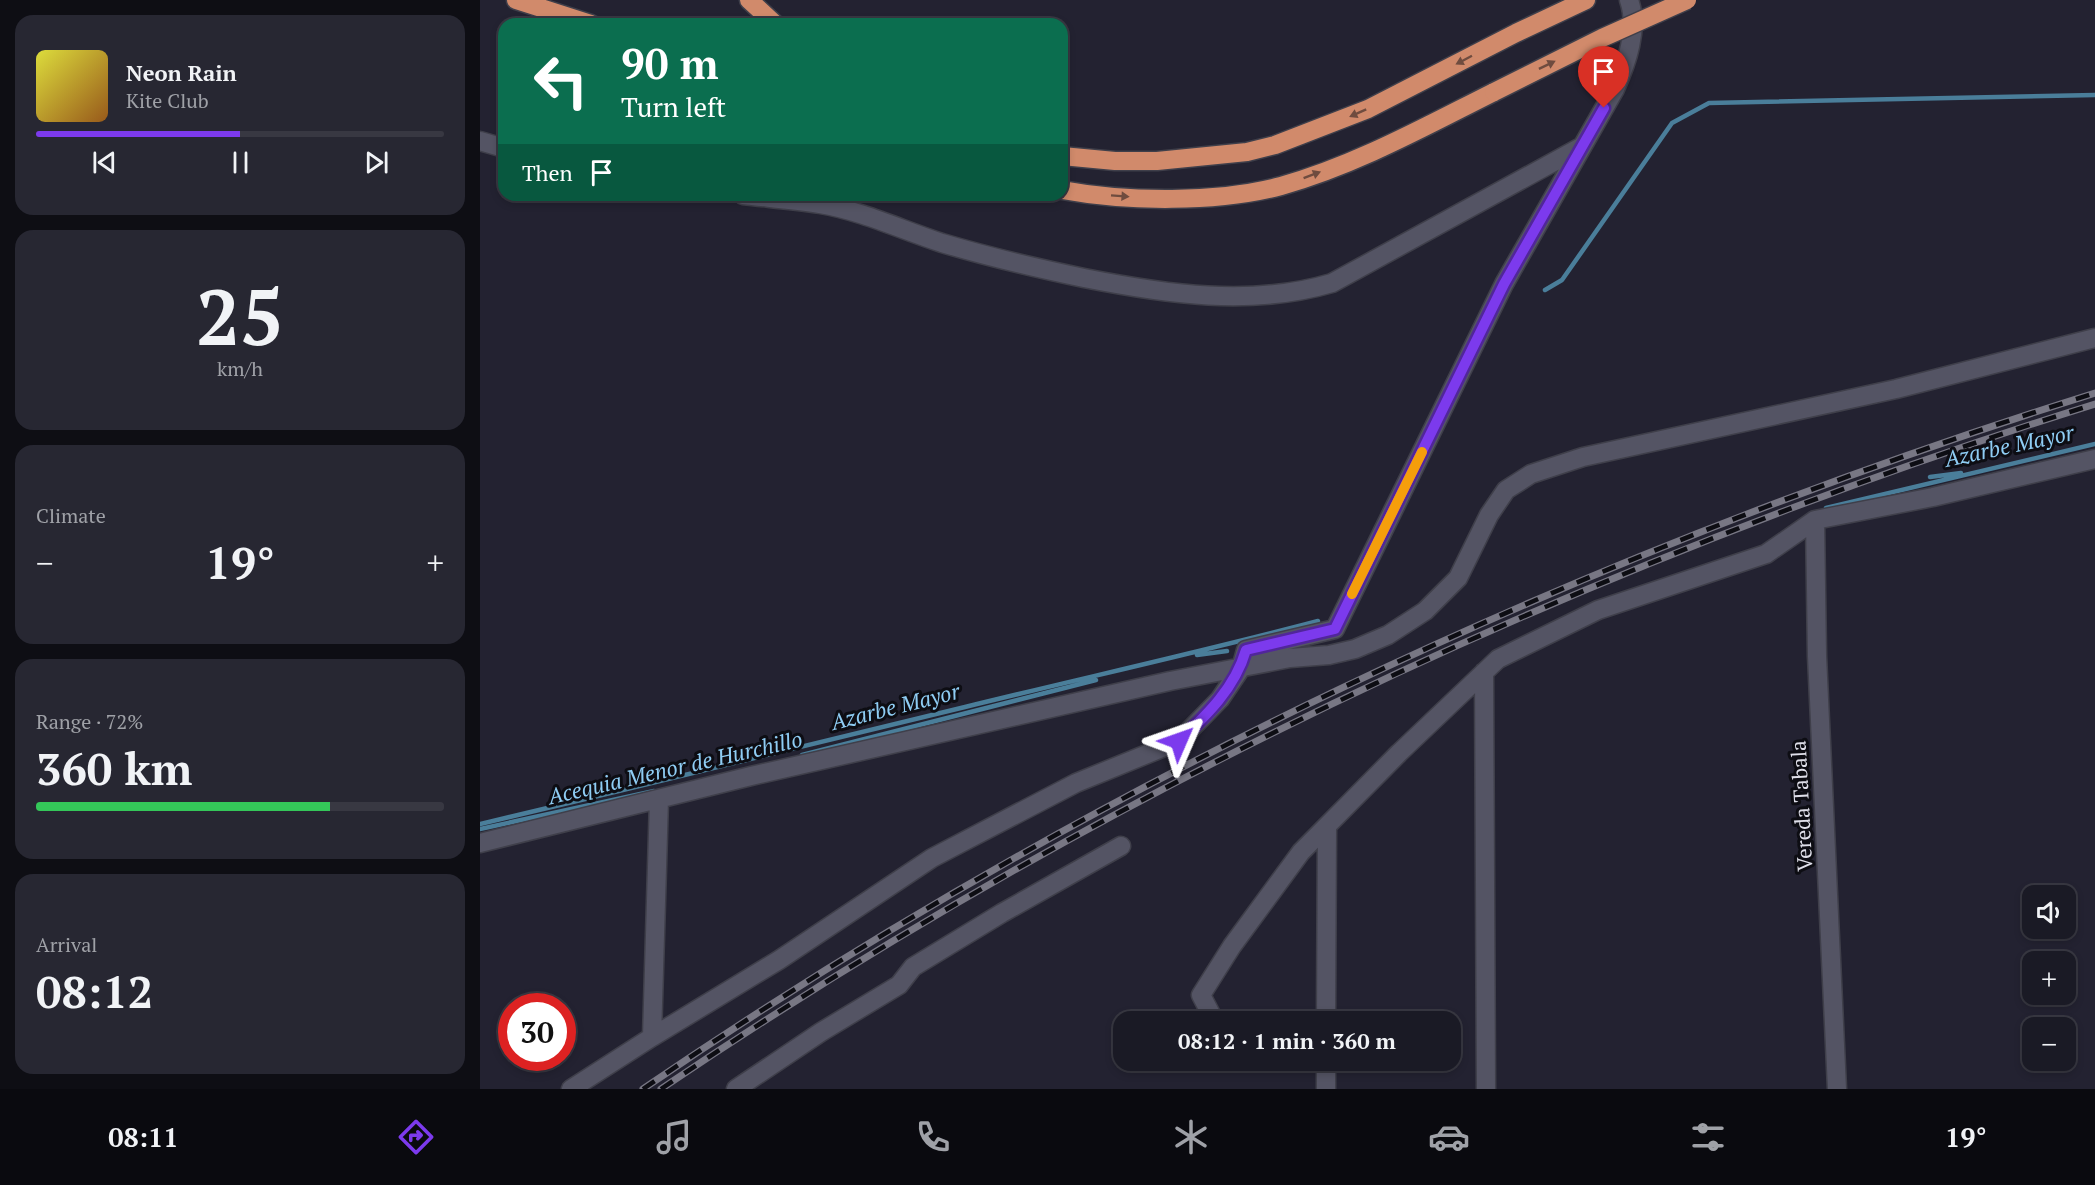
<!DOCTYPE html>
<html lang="en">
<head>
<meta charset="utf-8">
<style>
	:root { --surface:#1a1a25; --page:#272732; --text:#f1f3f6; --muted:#9fa1a7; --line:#383842; --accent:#7c3aed }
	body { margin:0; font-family:"PT Serif",serif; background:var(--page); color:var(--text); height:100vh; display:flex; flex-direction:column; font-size:22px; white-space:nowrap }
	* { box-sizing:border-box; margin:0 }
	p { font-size:20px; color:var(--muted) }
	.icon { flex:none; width:33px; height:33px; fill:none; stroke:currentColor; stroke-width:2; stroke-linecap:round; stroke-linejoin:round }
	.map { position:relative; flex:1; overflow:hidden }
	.details { display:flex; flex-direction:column; gap:15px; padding:15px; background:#0e0e14; width:480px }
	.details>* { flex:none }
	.guide { position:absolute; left:18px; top:18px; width:570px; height:183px; border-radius:18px; box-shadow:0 3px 9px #0003,0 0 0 2px var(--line); background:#0b6e4f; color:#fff; overflow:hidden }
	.buttons { position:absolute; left:1542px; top:885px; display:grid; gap:12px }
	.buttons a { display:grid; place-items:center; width:54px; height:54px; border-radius:12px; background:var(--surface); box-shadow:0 3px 9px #0003,0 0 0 2px var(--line); font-size:30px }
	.speed { position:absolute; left:18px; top:993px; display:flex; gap:12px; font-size:30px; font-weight:700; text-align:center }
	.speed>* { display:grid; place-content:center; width:78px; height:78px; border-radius:50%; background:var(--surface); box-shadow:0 3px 9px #0003,0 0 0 2px var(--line); line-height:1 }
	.speed .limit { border:9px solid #d22; background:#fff; color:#111 }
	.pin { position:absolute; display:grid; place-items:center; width:51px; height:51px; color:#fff; margin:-62px -26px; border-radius:50% 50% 50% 0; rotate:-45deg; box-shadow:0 0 6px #0007 }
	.pin .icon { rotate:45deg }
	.me { position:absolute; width:66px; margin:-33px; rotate:47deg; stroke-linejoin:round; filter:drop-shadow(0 0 4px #0008) }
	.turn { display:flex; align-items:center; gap:21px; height:126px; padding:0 24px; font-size:27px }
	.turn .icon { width:78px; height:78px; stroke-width:2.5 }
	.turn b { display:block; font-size:42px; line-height:51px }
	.then { display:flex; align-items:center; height:57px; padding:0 24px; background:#0003; gap:12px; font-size:22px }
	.big { font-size:45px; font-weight:700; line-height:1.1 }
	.details .widget { flex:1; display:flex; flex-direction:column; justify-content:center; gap:9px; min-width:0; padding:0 21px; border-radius:18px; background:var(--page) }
	.details .dial { align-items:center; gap:0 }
	.dial b { font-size:78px; line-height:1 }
	.song { display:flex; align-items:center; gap:18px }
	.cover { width:72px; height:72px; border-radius:9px; background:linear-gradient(135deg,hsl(60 70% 55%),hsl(30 70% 35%)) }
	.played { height:6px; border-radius:3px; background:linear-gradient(90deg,var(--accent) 50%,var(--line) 50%) }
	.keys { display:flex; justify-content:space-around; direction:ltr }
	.heat { display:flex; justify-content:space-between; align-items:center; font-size:33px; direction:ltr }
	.charge { height:9px; border-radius:4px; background:linear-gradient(90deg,#34c759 72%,var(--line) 0) }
	.trip { position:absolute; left:633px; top:1011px; width:348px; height:60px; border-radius:18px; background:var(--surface); box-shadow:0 3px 9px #0003,0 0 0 2px var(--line); font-weight:700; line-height:60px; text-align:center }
	.tabs { display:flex; height:96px; justify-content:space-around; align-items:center; background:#0a0a0f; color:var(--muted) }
	.tabs .icon { width:42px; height:42px }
	.tabs .current { color:var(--accent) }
	.tabs b { font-size:27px; color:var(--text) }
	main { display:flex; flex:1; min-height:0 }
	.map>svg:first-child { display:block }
</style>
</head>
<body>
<main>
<section class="details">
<div class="widget">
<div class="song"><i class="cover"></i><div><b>Neon Rain</b><p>Kite Club</p></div></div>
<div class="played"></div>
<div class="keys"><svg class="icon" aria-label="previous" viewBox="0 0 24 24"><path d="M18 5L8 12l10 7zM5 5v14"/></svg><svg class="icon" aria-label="pause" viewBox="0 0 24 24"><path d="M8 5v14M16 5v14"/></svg><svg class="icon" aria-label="next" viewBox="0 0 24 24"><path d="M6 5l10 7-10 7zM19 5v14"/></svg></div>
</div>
<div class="widget dial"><b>25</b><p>km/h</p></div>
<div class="widget"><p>Climate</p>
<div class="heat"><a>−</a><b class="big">19°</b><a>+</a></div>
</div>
<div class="widget"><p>Range · 72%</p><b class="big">360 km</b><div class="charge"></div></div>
<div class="widget"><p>Arrival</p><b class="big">08:12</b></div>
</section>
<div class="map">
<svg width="1615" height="1089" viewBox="0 0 1615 1089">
	<rect width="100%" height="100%" fill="#232231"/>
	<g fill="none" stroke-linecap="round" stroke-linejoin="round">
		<path stroke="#4a7e9a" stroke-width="4.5" d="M1065,290l17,-10 110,-157 37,-20 386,-8
			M1450,477l31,-4
			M1346,508l269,-64
			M717,655l30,-4
			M322,755l294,-75
			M0,824c162,-38 324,-78 485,-117 118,-29 236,-55 353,-86
			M0,829l174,-38"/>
		<defs>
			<path id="minor" d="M0,141l24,7
				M263,195c26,3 52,5 77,9 42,7 82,26 122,39 47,14 94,25 142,35 81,16 167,29 248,5l249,-136
				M1335,520l2,136 20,433
				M1004,672l2,417
				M179,799l-7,238 127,-77 153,-102 144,-75 103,-42 41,-42 21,-31 5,-18 89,-21 169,-345 111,-195c12,-27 24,-60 14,-89
				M0,843l271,-67 419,-95 120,-23 39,-3 26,-6 33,-14 37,-24 33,-33 31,-63 17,-25 25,-16 52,-17 313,-68 199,-51
				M735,1022l-14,-27 31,-49 69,-94 98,-99 99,-94 100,-49 168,-56 49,-34 118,-23 162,-38
				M846,1022l1,-196
				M91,1089l81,-52
				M256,1089l85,-57 78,-47 14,-18 89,-54 119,-67
				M846,1089v-29"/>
			<path id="highway" d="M36,0l75,24
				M269,0l26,24
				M582,156l53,5h42l90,-9 28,-7 93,-36 148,-76 70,-33
				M582,190c65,12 155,13 219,-4 75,-21 145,-60 213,-94"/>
		</defs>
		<use href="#minor" stroke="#3f3f4a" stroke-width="21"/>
		<use href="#highway" stroke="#3f3f4a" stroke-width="21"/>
		<use href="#minor" stroke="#545464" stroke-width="18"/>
		<use href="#highway" stroke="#d18a6b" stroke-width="18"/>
		<defs>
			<path id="rail" d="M163,1089c445,-304 938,-535 1452,-696
				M181,1089c443,-299 925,-526 1434,-685"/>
		</defs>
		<use href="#rail" stroke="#787784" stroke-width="7"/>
		<use href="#rail" stroke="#0d0d13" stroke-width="4.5" stroke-dasharray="14" stroke-linecap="butt"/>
		<defs>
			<path id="highway-bridge" d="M1014,92l108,-54 85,-38"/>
		</defs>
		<use href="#highway-bridge" stroke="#3f3f4a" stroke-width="21" stroke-linecap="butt"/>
		<use href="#highway-bridge" stroke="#d18a6b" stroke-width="18"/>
	</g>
	<defs><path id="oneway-solid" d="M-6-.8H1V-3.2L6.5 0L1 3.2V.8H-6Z" transform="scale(1.5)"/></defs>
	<g fill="#6f4c3f">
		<use href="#oneway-solid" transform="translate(984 60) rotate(152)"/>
		<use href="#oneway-solid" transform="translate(1067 65) rotate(-26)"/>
		<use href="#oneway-solid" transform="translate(878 113) rotate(156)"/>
		<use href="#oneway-solid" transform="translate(832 175) rotate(-21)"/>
		<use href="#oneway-solid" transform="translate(640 196) rotate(4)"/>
	</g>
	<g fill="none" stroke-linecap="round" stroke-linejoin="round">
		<defs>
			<path id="route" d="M699,741c28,-26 56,-53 67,-91l89,-21 169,-345 100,-176"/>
		</defs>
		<use href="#route" stroke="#51269a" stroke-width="15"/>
		<use href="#route" stroke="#7c3aed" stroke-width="10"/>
		<path stroke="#f59e0b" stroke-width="10" d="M872,594l70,-142"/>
	</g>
	<g text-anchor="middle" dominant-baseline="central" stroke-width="6" stroke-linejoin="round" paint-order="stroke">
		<g font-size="21" fill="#dfdfe9" stroke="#0d0d13">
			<text transform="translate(1321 806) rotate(-93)">Vereda Tabala</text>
		</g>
		<g font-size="22" font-style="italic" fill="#8fcdf4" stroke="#0d0d13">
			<text transform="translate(1529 445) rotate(-12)">Azarbe Mayor</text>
			<text transform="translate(415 706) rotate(-14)">Azarbe Mayor</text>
			<text transform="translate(195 767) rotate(-13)">Acequia Menor de Hurchillo</text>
		</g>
	</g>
</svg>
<div class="buttons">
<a><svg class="icon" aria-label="sound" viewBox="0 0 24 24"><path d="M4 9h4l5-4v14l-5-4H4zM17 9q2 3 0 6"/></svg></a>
<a>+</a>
<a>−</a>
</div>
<div class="speed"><div class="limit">30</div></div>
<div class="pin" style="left:1124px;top:108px;background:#d93025"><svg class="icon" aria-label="arrive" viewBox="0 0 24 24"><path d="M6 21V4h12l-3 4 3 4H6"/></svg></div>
<svg class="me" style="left:699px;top:741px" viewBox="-20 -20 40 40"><path d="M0-17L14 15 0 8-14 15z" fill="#7c3aed" stroke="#fff" stroke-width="4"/></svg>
<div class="trip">08:12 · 1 min · 360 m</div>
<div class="guide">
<div class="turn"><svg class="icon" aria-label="left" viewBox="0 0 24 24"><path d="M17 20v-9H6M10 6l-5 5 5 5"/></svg><div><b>90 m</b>Turn left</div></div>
<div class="then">Then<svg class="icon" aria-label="arrive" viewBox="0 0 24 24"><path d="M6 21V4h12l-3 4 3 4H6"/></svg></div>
</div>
</div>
</main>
<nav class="tabs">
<b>08:11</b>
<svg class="icon current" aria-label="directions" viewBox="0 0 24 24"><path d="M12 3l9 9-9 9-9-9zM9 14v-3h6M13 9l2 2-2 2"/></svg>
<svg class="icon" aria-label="music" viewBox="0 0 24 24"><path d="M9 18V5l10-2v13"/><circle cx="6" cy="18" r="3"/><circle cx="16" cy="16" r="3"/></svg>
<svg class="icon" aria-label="phone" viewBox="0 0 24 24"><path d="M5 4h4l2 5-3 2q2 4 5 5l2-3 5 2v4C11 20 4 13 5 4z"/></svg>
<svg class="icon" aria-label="climate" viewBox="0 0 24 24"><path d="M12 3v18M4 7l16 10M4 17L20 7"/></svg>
<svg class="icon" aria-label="car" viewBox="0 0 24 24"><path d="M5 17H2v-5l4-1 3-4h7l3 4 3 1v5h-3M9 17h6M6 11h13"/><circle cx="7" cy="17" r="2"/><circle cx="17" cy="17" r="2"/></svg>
<svg class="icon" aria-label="filters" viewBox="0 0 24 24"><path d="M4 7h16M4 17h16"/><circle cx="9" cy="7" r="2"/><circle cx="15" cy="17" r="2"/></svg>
<b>19°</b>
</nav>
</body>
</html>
